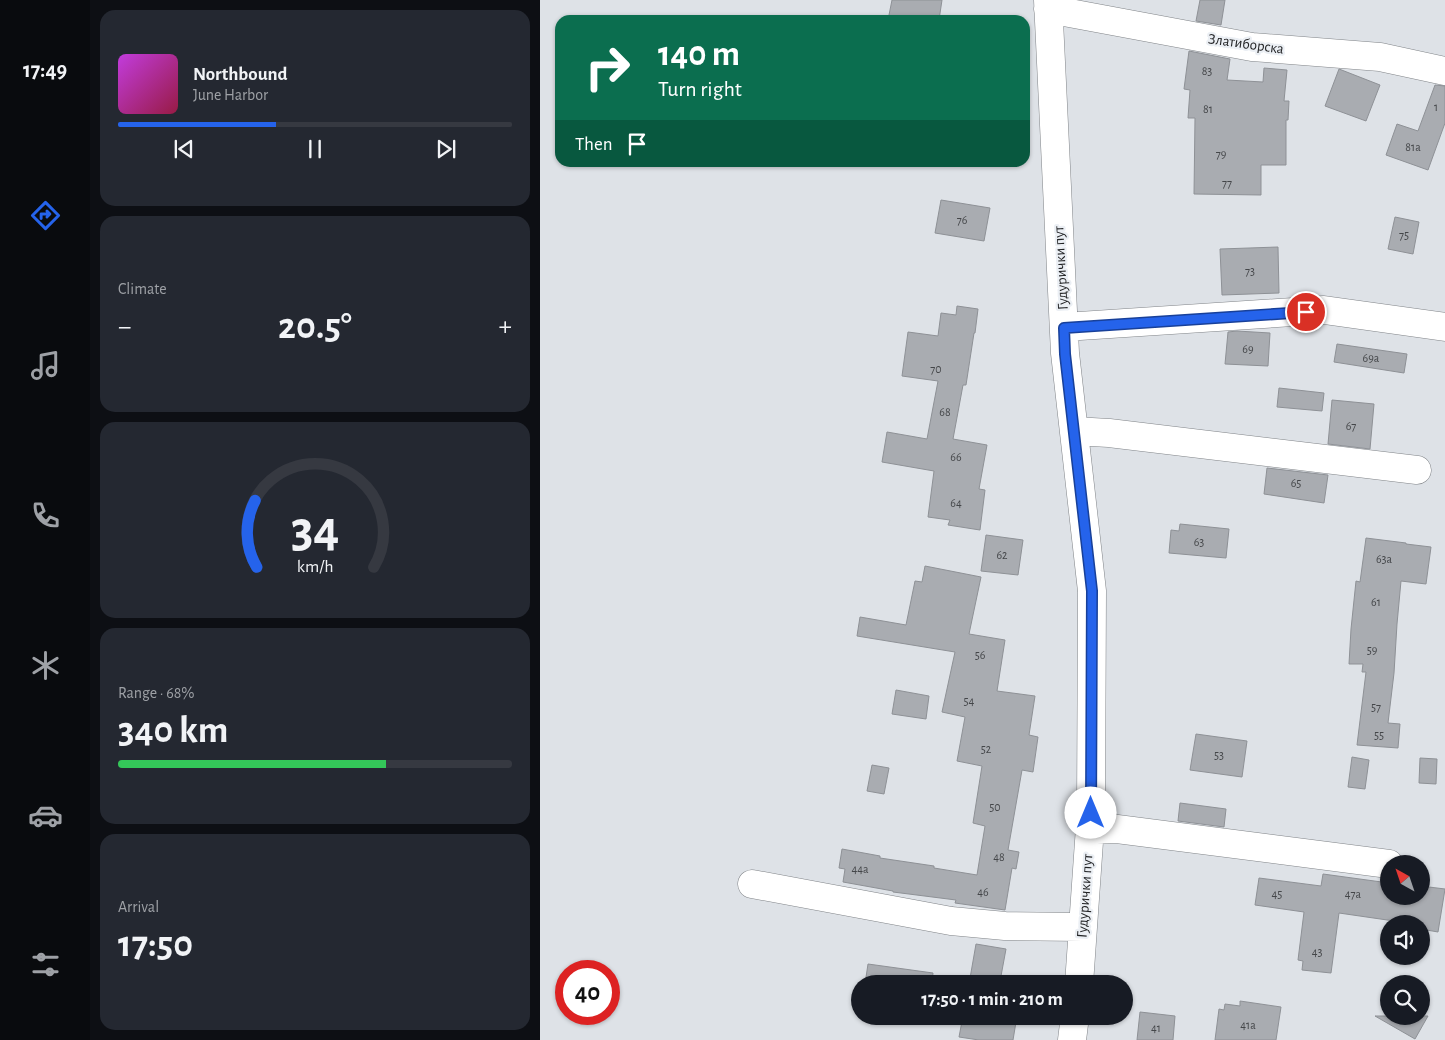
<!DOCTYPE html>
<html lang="en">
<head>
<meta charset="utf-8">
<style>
	:root { --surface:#171b24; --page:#242831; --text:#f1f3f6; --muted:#9ea1a6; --line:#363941; --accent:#2563eb }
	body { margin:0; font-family:"Alegreya Sans",sans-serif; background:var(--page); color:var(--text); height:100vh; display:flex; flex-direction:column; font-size:19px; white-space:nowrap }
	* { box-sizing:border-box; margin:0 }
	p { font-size:16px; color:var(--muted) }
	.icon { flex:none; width:28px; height:28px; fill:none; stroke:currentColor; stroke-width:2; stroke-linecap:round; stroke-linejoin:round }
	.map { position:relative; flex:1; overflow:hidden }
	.panel { display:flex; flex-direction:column; gap:10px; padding:10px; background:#0d0f14; width:450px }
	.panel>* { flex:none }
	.hud { position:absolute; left:15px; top:15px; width:475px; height:152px; border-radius:15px; box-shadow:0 1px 4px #0004; background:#0b6e4f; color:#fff; overflow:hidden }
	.needle { width:32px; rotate:320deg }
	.fabs { position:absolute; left:840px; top:855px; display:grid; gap:10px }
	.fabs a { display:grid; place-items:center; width:50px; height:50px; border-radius:50%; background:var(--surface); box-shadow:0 1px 4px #0004; font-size:25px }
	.speed { position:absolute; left:15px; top:960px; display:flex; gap:10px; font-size:25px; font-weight:700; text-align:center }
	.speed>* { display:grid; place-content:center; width:65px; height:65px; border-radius:50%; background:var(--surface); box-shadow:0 1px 4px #0004; line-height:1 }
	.speed .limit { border:8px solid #d22; background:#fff; color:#111 }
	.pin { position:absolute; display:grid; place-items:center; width:42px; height:42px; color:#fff; margin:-21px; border:2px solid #fff; border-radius:50%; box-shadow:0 1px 5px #0007 }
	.me { position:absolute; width:55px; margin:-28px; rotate:0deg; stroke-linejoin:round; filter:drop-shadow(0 0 4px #0008) }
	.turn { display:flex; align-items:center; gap:18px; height:105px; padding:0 20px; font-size:22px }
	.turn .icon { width:65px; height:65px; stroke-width:2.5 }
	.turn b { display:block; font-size:35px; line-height:42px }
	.then { display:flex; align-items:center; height:48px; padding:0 20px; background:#0003; gap:10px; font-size:19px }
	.big { font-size:38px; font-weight:600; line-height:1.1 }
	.panel .tile { flex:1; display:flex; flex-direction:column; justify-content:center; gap:8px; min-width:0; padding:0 18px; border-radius:15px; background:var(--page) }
	.panel .dial { align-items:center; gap:0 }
	.dial svg { height:130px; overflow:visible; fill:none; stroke:var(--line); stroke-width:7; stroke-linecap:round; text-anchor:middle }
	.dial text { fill:var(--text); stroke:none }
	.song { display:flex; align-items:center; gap:15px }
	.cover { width:60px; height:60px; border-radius:8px; background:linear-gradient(135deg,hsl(290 70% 55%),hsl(340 70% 35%)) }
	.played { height:5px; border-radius:2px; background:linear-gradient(90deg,var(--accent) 40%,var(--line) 40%) }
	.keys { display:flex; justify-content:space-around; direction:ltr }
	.heat { display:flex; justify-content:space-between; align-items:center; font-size:28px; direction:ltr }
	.charge { height:8px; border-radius:4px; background:linear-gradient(90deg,#34c759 68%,var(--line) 0) }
	.trip { position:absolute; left:311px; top:975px; width:282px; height:50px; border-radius:25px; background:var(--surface); box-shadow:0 1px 4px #0004; font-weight:600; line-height:50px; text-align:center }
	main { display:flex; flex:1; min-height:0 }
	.menu { display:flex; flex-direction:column; width:90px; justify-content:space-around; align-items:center; background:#090b0e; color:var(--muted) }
	.menu .icon { width:35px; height:35px }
	.menu .active { color:var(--accent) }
	.menu b { font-size:22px; color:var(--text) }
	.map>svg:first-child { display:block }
</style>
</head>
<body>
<main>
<nav class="menu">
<b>17:49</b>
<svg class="icon active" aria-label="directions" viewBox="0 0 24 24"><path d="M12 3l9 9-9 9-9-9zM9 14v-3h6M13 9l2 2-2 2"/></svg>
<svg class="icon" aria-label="music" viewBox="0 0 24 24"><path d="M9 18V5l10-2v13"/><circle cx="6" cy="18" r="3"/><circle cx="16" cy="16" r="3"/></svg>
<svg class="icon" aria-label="phone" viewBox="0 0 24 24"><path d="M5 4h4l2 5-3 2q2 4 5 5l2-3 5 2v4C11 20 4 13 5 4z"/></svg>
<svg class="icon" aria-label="climate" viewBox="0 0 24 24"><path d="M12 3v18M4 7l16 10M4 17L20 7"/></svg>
<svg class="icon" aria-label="car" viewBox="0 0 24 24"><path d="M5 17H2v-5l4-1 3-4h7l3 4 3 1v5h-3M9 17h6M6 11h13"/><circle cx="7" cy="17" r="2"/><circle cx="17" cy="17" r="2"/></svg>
<svg class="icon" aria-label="filters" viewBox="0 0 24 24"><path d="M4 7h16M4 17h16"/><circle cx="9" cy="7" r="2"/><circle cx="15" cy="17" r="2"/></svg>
</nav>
<section class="panel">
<div class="tile">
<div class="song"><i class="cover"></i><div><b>Northbound</b><p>June Harbor</p></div></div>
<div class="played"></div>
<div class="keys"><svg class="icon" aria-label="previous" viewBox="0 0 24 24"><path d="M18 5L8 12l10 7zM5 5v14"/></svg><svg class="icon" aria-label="pause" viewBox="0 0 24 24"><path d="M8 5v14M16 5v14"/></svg><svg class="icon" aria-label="next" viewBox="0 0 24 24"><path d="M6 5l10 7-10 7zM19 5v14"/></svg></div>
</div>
<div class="tile"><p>Climate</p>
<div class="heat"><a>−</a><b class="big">20.5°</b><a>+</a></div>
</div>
<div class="tile dial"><svg viewBox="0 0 100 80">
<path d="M14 69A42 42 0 1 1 86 69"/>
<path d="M14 69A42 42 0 0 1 13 28" stroke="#2563eb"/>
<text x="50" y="56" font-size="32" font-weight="700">34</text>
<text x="50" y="72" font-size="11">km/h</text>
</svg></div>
<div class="tile"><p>Range · 68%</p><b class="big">340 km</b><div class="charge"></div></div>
<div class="tile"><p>Arrival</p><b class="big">17:50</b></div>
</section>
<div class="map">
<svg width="905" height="1040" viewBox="0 0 905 1040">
	<rect width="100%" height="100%" fill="#dee2e7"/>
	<path fill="#a9acb1" stroke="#8e9196" d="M352,0h50l-3,20h-51z
		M660,0h25l-4,25 -25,-4z
		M649,51l41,8 -3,21 36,2 1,-14 23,2 -3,31h5l-1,19h-2v45h-25v30l-67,-1 1,-76h-7l2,-28 -6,-1z
		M799,69l41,16 -14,36 -41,-15z
		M895,85l10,1v37l-17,47 -42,-15 11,-31 21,7z
		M401,200l49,8 -6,33 -49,-8z
		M855,217l24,5 -6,32 -25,-5z
		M738,247l1,46 -57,2 -2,-46z
		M417,306l21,3 -3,24h-1l-8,52h-3l-10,54 34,6 -8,44 6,1 -5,40 -32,-5 2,-5 -22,-3 6,-46 -52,-9 5,-30 40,7 11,-58 -36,-5 6,-44 30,4 3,-23 15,2z
		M697,331l33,2 -2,33 -43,-2 3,-32z
		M797,344l70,10 -3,19 -70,-11z
		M739,388l45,5 -2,18 -45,-4z
		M792,400l42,4 -4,45 -42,-5z
		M727,468l61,7 -4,28 -60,-9z
		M640,524l49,5 -3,29 -57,-5 2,-23 8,1z
		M446,535l37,5 -5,35 -37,-4z
		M826,538l40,5v1l25,3 -5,37 -25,-3 -4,43 -3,49 -6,50 12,1 -2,24 -41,-3 9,-73h-4l1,-8h-14l2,-35 5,-48 4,1z
		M385,566l56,11 -12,57 36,6 -8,51 38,5 -6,39 9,2 -5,35 -11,-2 -14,80 11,2 -3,17 -4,-1 -7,42 -50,-7 1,-3 -63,-8v-1l-50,-9 2,-13 -6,-1 3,-19 38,7v2l54,8v2l43,7 8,-49 -12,-3 9,-57 -25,-5 8,-44 -23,-5 13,-60 -98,-16 3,-19 46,8 9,-44 7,1z
		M356,690l33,6 -3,23 -34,-5z
		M656,734l51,7 -5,36 -52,-7z
		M812,757l17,3 -4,29 -17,-2z
		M880,758l17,1 -1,25 -17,-1z
		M332,765l17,3 -5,26 -17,-3z
		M640,803l46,6 -2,18 -46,-6z
		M783,874l66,9v13h32v-10l24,3 -7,43 -17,-3v-5h-20v-2l-62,-9 -8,60 -29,-3 1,-9 -5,-1 6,-48 -49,-7 4,-27 62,8z
		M436,944l30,5 -5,27 4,1 -1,7h-35z
		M328,964l65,9 -1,11h-67z
		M700,1001l41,6 -5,33h-61l4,-31 5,1 1,-6 15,2z
		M600,1012l35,4 -2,24h-36z
		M423,1016h54l-4,24h-34l-20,-3z
		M835,1016h53l-13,23z"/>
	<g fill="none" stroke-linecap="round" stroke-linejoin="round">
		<defs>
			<path id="minor" d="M508,0l17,353 27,238 -1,222 -12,171
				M508,9l204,38 128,10 65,14
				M524,327l260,-17 121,17
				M534,431l35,2 308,37
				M550,830l27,-1 272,35
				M212,884l199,37 54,5 78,1
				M532,1040l3,-24"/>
		</defs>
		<use href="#minor" stroke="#808488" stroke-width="29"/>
		<use href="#minor" stroke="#fff" stroke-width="28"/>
	</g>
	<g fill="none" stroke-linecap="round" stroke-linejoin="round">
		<defs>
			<path id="route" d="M551,813l1,-222 -27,-237 -1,-26 242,-16"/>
		</defs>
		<use href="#route" stroke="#184099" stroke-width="12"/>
		<use href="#route" stroke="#2563eb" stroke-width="9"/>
	</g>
	<g text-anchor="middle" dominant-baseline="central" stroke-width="4.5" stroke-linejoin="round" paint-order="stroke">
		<g font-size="12" fill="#444649">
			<text x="667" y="71">83</text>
			<text x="896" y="107">1</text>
			<text x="668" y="109">81</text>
			<text x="873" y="147">81a</text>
			<text x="681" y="154">79</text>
			<text x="687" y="183">77</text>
			<text x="422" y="220">76</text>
			<text x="864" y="235">75</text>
			<text x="710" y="271">73</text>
			<text x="708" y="349">69</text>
			<text x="831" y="358">69a</text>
			<text x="396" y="369">70</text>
			<text x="405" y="412">68</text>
			<text x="811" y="426">67</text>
			<text x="416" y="457">66</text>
			<text x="756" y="483">65</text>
			<text x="416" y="503">64</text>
			<text x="659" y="542">63</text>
			<text x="462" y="555">62</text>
			<text x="844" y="559">63a</text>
			<text x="836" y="602">61</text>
			<text x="832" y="650">59</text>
			<text x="440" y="655">56</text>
			<text x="429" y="701">54</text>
			<text x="836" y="707">57</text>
			<text x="839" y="735">55</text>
			<text x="446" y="749">52</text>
			<text x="679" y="755">53</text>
			<text x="455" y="807">50</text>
			<text x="459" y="857">48</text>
			<text x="320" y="869">44a</text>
			<text x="443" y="892">46</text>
			<text x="737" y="894">45</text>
			<text x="813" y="894">47a</text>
			<text x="777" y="952">43</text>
			<text x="708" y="1025">41a</text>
			<text x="616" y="1028">41</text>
		</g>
		<g font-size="15" fill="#232426" stroke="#ebeff4">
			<text transform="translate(706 44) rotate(8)">Златиборска</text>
			<text transform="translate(521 268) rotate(-93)">Гудурички пут</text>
			<text transform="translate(545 896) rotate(-86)">Гудурички пут</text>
		</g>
	</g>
</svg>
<div class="fabs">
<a><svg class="needle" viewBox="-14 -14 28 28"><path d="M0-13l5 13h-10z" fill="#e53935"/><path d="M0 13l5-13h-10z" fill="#9ea1a6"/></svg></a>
<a><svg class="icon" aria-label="sound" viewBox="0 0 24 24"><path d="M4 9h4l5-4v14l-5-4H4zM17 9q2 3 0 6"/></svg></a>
<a><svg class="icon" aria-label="search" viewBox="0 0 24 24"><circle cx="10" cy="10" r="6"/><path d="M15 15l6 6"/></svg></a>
</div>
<div class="speed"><div class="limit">40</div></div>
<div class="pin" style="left:766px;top:312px;background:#d93025"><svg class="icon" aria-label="arrive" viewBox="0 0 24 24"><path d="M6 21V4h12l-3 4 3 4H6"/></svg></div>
<svg class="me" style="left:551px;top:813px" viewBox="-20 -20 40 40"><circle r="19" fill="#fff"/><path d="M0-13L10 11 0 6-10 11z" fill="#2563eb"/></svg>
<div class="trip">17:50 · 1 min · 210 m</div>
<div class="hud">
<div class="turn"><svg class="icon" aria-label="right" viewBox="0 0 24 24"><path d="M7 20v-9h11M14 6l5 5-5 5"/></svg><div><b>140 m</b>Turn right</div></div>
<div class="then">Then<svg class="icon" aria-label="arrive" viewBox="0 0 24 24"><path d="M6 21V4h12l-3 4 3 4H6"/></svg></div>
</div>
</div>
</main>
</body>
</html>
